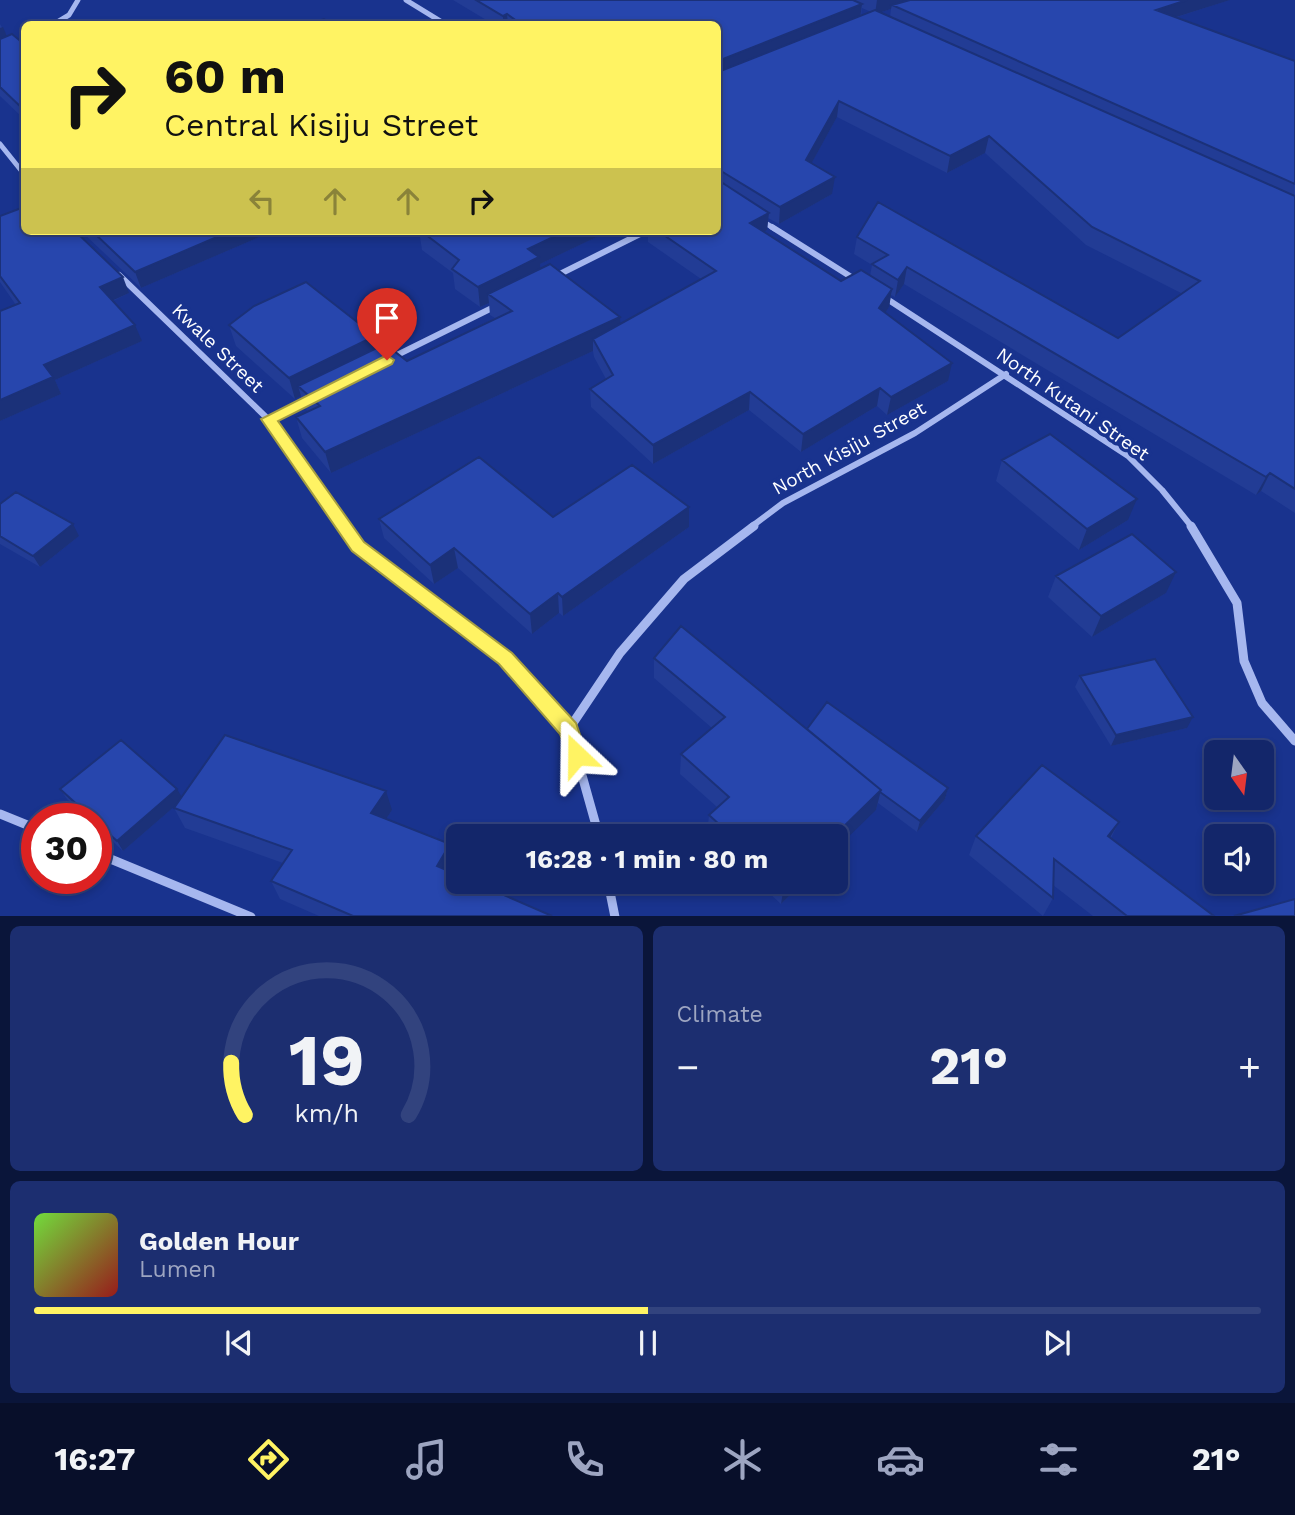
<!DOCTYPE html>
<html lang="en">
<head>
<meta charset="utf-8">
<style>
	:root { --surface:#13266a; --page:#1c2e70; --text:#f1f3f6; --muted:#9da5c1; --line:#32437e; --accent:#fff363 }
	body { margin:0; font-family:"Work Sans",sans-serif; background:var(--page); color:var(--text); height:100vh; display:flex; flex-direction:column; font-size:26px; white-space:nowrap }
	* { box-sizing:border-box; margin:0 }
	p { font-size:23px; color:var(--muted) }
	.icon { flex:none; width:38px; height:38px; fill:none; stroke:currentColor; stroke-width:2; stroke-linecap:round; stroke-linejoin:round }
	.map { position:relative; height:916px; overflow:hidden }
	.drawer { display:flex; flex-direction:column; gap:10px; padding:10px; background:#0a153a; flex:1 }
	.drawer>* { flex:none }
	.hud { position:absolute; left:21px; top:21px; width:700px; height:214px; border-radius:10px; box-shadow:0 4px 10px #0003,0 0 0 2px var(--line); background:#fff363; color:#111; overflow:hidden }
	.needle { width:46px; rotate:166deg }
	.tools { position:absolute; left:1204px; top:740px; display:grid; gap:14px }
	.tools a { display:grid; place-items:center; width:70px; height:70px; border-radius:10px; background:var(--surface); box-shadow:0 4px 10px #0003,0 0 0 2px var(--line); font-size:35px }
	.speed { position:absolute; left:21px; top:803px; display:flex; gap:14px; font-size:35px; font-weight:700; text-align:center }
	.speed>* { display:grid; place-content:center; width:91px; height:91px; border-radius:50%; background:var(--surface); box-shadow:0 4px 10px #0003,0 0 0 2px var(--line); line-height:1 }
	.speed .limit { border:10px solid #d22; background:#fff; color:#111 }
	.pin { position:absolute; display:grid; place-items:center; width:60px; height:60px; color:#fff; margin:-72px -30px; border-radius:50% 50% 50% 0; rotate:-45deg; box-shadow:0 0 7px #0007 }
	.pin .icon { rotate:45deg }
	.me { position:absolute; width:77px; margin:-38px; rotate:337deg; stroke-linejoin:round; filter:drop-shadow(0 0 5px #0008) }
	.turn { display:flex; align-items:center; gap:24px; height:147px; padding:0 28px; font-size:32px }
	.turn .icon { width:91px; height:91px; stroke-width:2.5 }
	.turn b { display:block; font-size:49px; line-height:60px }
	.lanes { display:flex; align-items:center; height:66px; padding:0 28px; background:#0003; justify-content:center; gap:35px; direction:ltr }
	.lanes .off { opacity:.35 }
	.big { font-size:52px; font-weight:700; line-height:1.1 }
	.drawer .tile { flex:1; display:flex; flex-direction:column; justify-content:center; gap:10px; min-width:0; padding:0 24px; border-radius:10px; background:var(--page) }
	.drawer .dial { align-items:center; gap:0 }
	.dial svg { height:182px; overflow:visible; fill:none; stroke:var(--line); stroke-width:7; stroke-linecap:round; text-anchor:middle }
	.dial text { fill:var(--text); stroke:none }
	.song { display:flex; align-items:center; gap:21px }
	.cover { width:84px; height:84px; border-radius:10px; background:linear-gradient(135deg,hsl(100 70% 55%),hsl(0 70% 35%)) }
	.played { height:7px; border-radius:4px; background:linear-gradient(90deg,var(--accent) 50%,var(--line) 50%) }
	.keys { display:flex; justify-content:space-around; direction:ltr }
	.heat { display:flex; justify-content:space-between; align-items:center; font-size:38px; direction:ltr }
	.drawer .tiles { flex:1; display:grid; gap:10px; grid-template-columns:1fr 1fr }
	.tile:last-child { grid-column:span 2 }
	.trip { position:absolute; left:446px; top:824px; width:402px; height:70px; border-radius:10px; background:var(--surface); box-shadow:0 4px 10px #0003,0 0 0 2px var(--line); font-weight:700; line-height:70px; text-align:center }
	.dock { display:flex; height:112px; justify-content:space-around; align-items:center; background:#080f2a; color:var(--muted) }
	.dock .icon { width:49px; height:49px }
	.dock .on { color:var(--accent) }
	.dock b { font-size:32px; color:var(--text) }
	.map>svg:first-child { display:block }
</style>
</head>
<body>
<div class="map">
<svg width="1295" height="917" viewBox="0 0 1295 917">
	<rect width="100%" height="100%" fill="#19338e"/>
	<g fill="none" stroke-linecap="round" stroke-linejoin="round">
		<path stroke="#a6b7ef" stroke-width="5" d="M406,0l39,24
			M54,24l15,-9 9,-15
			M0,51l24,-11
			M0,144l24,30
			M762,221l13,8"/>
		<path stroke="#a6b7ef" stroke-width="6" d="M772,227l84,53
			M119,275l149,144 77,108
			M556,276l90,-45
			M884,297l244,159 34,34 30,37
			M393,357l105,-52
			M268,419l42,-21
			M751,527l32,-24 132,-70 91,-59"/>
		<path stroke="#a6b7ef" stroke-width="9" d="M344,526l14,20 148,113 63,70
			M1191,526l46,77 7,58 18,42 33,38
			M0,814l37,15
			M599,836l-30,-107 51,-76 64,-74 70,-53
			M96,853l155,64
			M608,882l7,35"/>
	</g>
	<path fill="#223c95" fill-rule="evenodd" d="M453,0h777l-53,17 118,44v452l-34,-22 -5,4 -352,-211 -9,13 -4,-2 -2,12 -4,5 63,69 -61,34 -10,-9 -76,46 -52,-42 -96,54 -62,-57 -1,-18 16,-10 -12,-22 -1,-6 -262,122 -29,-35 -6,-21 12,-6 -4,-3 -3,-12 -6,3 -59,-53 -7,-21 149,22 29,14 88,-43 -5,-3 -1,-12 -9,4 -25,-18 -2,-16 -31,-23 -3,-19h190l-69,33v4l80,49v7l81,-45 -53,-37v-11h70v-207h-225zM862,8l9,4 -10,4zM891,9l-1,8 -9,-5zM837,117l110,56 38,-20 101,92 97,49 -65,44 -261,-101 -3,17 18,11 -2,11 -29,5 -77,-49 3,-2 1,-12 11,6 53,-30 -21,-30z
		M0,24l7,12 17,8v75l-24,-23z
		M0,216l129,77 -16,8 29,40 -87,39 6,14 -61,27v-110l16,-6 -16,-23z
		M81,231h182l1,4 -123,53z
		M1002,460l126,60 -49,30 -83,-69z
		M0,504l79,32 -39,31 -40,-23z
		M553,517l136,10 -126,89 -4,-3 -27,21 -74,-66 -24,16 -50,-46 -5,-19z
		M1056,576l110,17 -74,44 -44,-40z
		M654,658l153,71 141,59 -3,11 -28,33 -39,-29 -2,7 -40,26h-126l-3,-2 2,-19 8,-8 -37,-33 1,-20 31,-26 -58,-50z
		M1080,676l107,52 -76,18 -36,-59z
		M60,789l332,21 -6,9 68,44 -4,8 102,45h-233l-39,-17 -9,-18 12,-18 -98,-35 -11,-20 2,-3 -53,46 -27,-25v-7h-8l-21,-20z
		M1119,822l-8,16 103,78h-121l-40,-31v13l-10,18 -74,-61 7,-19z
		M757,882h46l-22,22z"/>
	<path fill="#1b3179" d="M877,0h49l-34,5 -1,4 -16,5z
		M1187,0h43l-79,25 5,-15z
		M862,4l-2,15 -142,58v-16z
		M507,14l1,10h-5v-8z
		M3,27l6,14 -9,5v-18z
		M839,101l-2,16 -33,60 2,-17z
		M989,136l-4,17 -38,20 3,-17z
		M721,171l-1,17 -2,1v-17z
		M835,177l-3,17 -53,30 1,-17z
		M769,213l-2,17 -18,11 1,-18z
		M231,231h32l1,4 -123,53 -6,-16z
		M566,231h43l-69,33 1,13 -53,17 1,9 -9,4 -2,-20 50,-38z
		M907,267l-3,17 -9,13 3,-17z
		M123,277l6,16 -22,10 -7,-16z
		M892,289l-3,18 -13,19 3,-18z
		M620,317l1,21 -28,1v12l-262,122 -6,-21z
		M135,325l7,16 -87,39 6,14 -61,27v-21l44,-35z
		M375,336l5,21 -82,29 3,10 -6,3 -6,-21z
		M952,363l-4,18 -61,34 4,-18z
		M880,388l-3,18 -76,46 2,-18z
		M750,392l-1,18 -96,54v-19z
		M1270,473l-9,18 -5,4 10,-18z
		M1137,499l-9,21 -49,30 8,-21z
		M689,507v20l-126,89 -1,-19z
		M73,524l6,12 -39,31 -7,-11z
		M454,548l4,20 -24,16 -4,-19z
		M1176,572l-10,21 -74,44 9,-21z
		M558,593l1,20 -27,21 -2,-20z
		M1193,717l-6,11 -76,18 5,-11z
		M948,788l-3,11 -28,33 3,-11z
		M177,789l6,10 -60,52 -6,-10z
		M881,790l-5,20 -40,39v-13h-2z
		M386,791l6,19 -15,23 -6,-20z
		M1119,822l-11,19v-5z
		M450,844l4,19 -12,22 -5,-19z
		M788,882h15l-22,22 3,-18z"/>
	<path fill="#2746ad" stroke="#1b3179" stroke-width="2" d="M476,0h377l9,4 -144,57v-37h-197l-14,-10 -4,2z
		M910,0h277l-31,10 139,51v123l-403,-179z
		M875,10l420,186v293l-25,-16 -4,4 -359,-210 -9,13 -26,-16 16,-9 -31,-18 21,-35 240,136 82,-57 -108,-54 -103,-91 -39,20 -111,-55 -33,59 29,17 -55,30 -59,-36 -3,1v-103l3,2z
		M324,19l9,5h-24z
		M12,34l12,10v66l-24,-23v-48z
		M718,180l51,33 -19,10 91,58 20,-11 31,19 -13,19 73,55 -61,34 -11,-9 -77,46 -53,-42 -97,53 -63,-56 23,-14 -20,-36 123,-68 -58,-40h60z
		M24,207v24h51l48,46 -23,10 35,38 -91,40 9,12 -53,23v-89l20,-8 -20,-27v-60z
		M92,231h139l-96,41z
		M421,231h145l-38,18 11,8 -61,30 -26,-18 7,-9z
		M550,264l70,53 -295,135 -29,-35 24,-11 -22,-20 87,-42 22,17 105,-50 -24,-17z
		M306,282l69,54 -86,42 -60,-53 25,-19z
		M1050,434l87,65 -50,30 -85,-69z
		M479,457l74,60 79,-52 57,42 -127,90 -4,-4 -28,21 -76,-66 -24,17 -51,-46z
		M16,492l57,32 -40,32 -33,-20v-32z
		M1132,534l44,38 -75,44 -45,-40z
		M681,626l200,164 -47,46h-102l-23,-21 20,-18 -48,-43 44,-37 -71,-59z
		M1155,659l38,58 -77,18 -36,-59z
		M827,702l121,86 -28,33 -40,-29 1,-2 -74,-61z
		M225,735l161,56 -15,22 79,31 -13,22 21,9v7h16l78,34h-199l-82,-35 21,-31 -118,-42z
		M121,740l56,49 -60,52 -21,-19v-3h-3l-33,-30z
		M1042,765l77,57 -11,14 106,80h-87l-73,-57 -1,39 -77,-62z
		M1295,899v17h-61z"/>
	<path fill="#fff363" stroke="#a69e40" stroke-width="2" d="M387,355l7,5 -2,4 -114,57 86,121 148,111 64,70 11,32 -3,6 -7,3 -7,-3 -10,-27 -61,-70 -147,-113 -91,-132z"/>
	<g text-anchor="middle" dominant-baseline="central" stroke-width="7" stroke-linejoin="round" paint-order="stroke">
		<g font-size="19" fill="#fff" stroke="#19338e">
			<text transform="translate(218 348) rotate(44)">Kwale Street</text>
			<text transform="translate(1073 404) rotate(35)">North Kutani Street</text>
			<text transform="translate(849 448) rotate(-29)">North Kisiju Street</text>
		</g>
	</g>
</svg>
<div class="tools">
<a><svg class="needle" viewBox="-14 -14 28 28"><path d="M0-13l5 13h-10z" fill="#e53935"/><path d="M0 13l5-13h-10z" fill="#9da5c1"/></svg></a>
<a><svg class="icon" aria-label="sound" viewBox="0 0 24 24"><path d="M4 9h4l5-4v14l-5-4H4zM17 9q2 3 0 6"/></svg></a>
</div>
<div class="speed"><div class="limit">30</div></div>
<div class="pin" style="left:387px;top:360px;background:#d93025"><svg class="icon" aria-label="arrive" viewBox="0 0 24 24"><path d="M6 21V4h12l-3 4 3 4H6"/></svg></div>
<svg class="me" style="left:577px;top:755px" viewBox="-20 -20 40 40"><path d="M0-17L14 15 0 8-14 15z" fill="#fff363" stroke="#fff" stroke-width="4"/></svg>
<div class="trip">16:28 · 1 min · 80 m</div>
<div class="hud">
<div class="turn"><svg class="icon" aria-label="right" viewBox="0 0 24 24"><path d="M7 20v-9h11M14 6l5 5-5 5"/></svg><div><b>60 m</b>Central Kisiju Street</div></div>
<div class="lanes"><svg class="icon off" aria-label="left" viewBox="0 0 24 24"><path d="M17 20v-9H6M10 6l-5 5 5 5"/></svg><svg class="icon off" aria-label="ahead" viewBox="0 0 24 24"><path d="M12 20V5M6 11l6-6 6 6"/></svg><svg class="icon off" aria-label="ahead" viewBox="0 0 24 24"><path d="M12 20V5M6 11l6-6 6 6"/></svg><svg class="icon" aria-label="right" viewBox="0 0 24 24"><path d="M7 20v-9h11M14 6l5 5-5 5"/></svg></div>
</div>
</div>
<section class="drawer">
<div class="tiles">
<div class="tile dial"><svg viewBox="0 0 100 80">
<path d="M14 69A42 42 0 1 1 86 69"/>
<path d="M14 69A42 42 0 0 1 8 46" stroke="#fff363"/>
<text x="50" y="56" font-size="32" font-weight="700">19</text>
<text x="50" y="72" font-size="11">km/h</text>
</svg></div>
<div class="tile"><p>Climate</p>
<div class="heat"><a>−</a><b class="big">21°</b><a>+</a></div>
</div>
<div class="tile">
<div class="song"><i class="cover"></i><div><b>Golden Hour</b><p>Lumen</p></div></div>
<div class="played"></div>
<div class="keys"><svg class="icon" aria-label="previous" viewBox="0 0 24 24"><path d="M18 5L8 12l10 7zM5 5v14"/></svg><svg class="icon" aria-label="pause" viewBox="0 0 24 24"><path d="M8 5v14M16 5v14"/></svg><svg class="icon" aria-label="next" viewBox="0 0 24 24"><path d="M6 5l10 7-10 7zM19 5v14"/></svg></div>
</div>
</div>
</section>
<nav class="dock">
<b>16:27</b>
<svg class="icon on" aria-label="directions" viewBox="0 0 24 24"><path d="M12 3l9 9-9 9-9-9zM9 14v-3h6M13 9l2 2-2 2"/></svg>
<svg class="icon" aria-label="music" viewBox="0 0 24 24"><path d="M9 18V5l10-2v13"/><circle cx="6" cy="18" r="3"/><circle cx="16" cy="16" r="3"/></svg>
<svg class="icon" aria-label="phone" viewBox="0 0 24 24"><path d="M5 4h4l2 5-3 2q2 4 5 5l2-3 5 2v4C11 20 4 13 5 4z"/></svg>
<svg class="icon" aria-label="climate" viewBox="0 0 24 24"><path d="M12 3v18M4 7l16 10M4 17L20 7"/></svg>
<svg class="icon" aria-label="car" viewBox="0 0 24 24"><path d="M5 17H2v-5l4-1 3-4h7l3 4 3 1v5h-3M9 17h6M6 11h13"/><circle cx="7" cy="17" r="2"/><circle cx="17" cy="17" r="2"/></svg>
<svg class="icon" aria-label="filters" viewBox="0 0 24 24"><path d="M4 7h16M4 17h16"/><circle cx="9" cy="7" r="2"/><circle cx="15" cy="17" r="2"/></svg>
<b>21°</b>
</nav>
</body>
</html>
